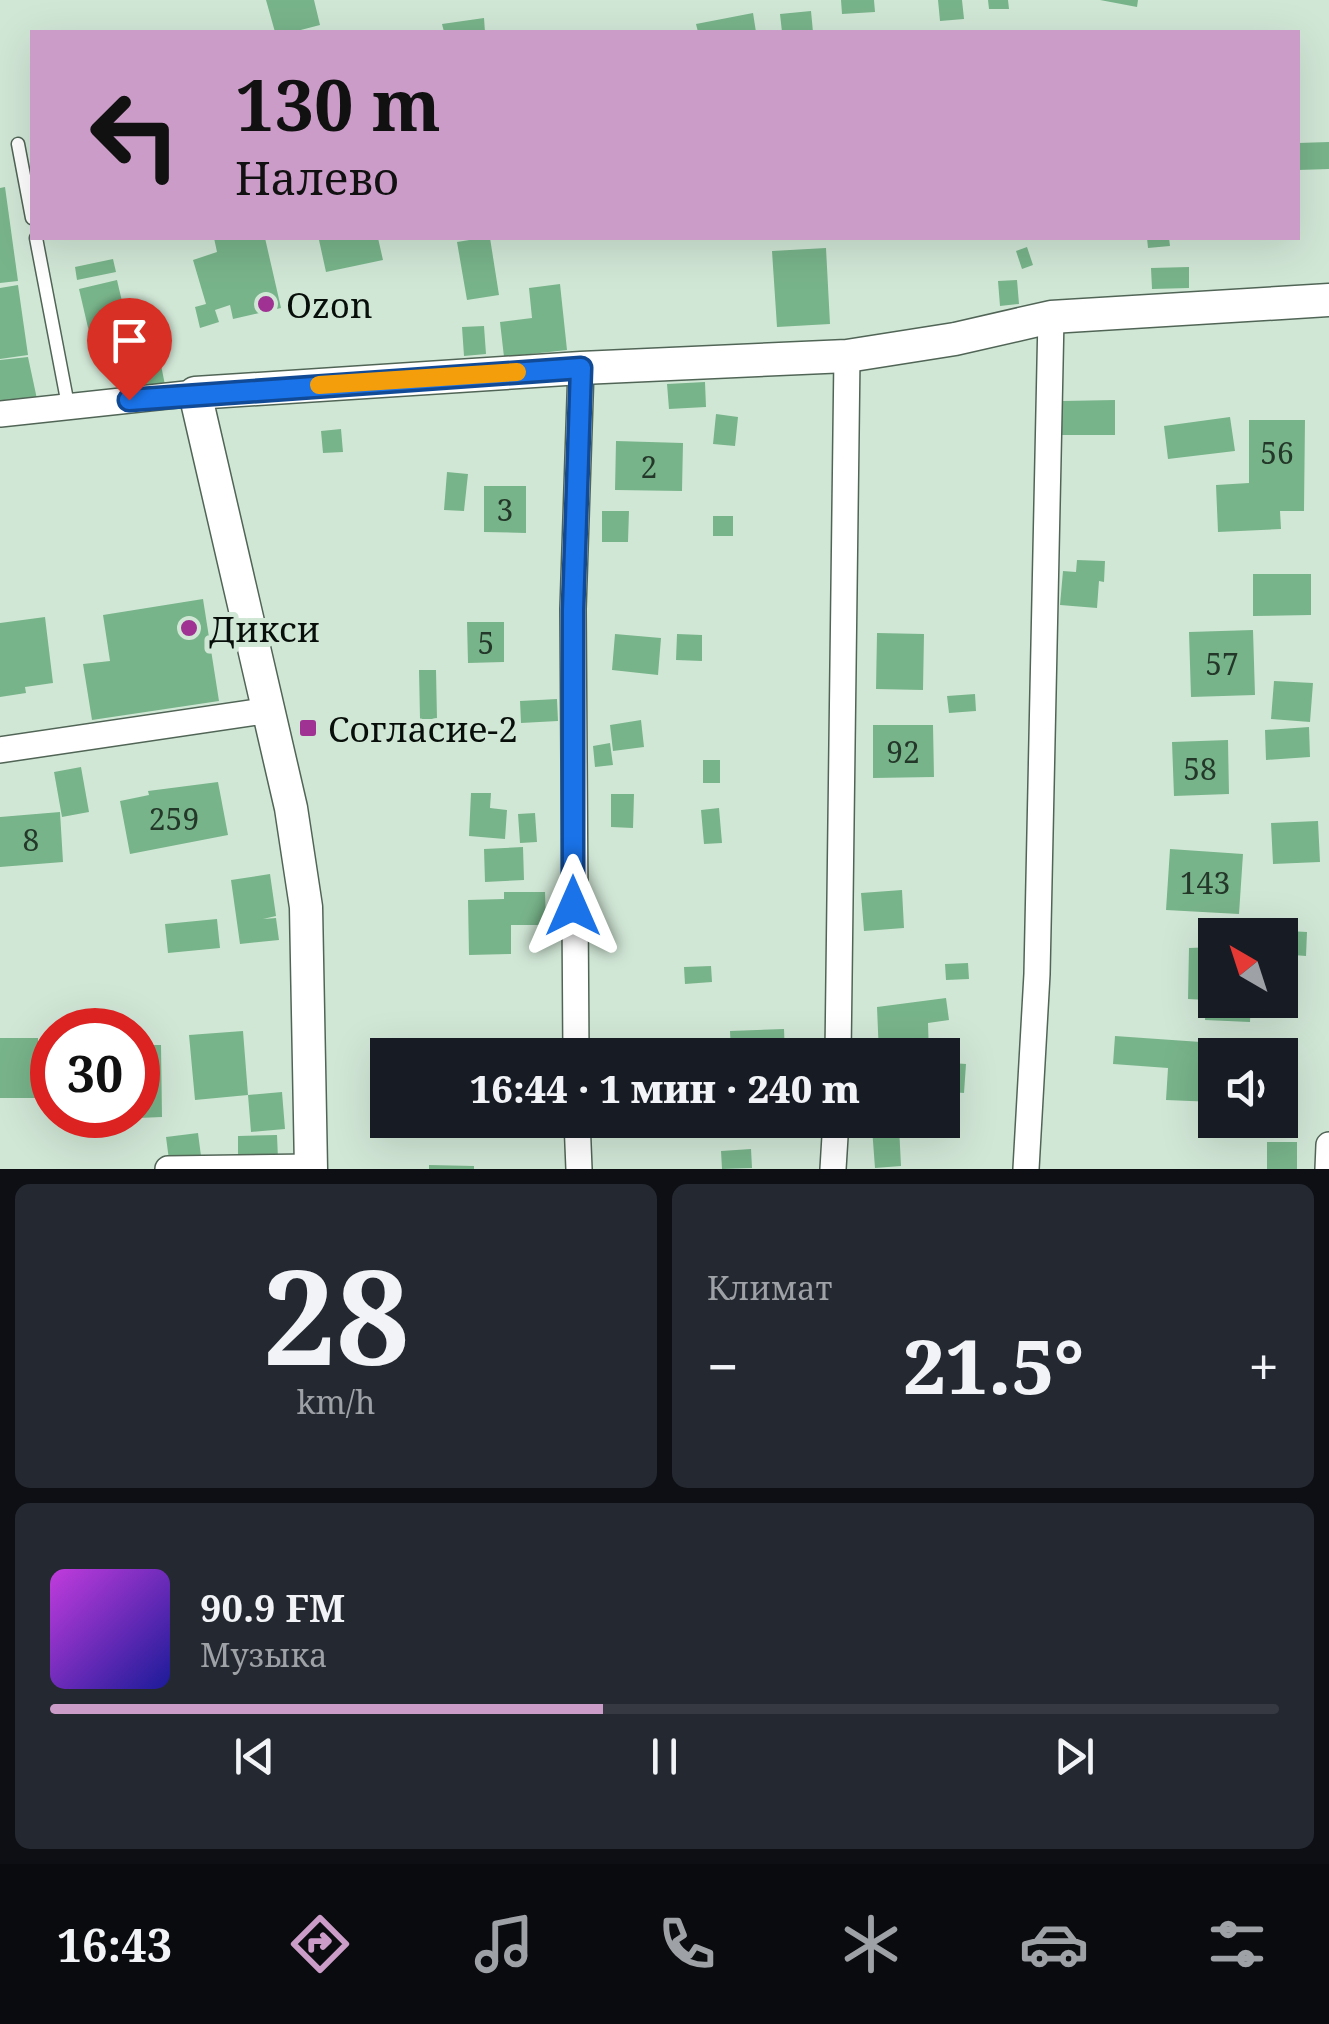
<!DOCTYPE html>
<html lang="ru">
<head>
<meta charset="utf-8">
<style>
	:root { --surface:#171b24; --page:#242831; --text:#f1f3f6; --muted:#9ea1a6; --line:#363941; --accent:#cc9cc9 }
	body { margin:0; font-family:"Noto Serif",serif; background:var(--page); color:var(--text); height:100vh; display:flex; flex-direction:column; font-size:38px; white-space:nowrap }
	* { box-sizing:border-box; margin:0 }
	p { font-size:32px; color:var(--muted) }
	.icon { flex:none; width:55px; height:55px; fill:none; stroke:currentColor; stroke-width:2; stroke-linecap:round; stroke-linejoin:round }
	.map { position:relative; height:1169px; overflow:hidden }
	.drawer { display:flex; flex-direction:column; gap:15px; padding:15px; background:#0d0f14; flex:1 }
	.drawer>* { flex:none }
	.banner { position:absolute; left:30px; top:30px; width:1270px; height:210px; border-radius:0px; box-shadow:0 10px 40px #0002; background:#cc9cc9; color:#111; overflow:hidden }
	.needle { width:65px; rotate:321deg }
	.tools { position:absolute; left:1198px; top:918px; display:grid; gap:20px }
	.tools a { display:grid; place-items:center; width:100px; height:100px; border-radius:0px; background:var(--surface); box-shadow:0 10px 40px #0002; font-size:50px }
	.speed { position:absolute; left:30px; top:1008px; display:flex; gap:20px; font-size:50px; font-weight:700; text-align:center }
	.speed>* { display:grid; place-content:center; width:130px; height:130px; border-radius:50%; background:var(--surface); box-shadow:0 10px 40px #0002; line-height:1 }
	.speed .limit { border:15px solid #d22; background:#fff; color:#111 }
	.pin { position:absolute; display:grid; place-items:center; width:85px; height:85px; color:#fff; margin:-102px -42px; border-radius:50% 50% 50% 0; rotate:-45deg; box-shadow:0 0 10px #0007 }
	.pin .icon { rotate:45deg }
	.me { position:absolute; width:110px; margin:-55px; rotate:0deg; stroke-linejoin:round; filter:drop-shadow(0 0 8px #0008) }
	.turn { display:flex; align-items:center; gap:35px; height:210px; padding:0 40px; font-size:45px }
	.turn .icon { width:130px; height:130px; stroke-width:2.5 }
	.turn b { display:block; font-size:70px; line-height:85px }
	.big { font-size:75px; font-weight:800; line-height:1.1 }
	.drawer .tile { flex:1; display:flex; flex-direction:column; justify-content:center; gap:15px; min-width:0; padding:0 35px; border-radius:15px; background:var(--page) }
	.drawer .dial { align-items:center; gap:0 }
	.dial b { font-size:130px; line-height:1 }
	.song { display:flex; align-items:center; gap:30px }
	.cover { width:120px; height:120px; border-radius:15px; background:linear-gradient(135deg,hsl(290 70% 55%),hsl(240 70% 35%)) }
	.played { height:10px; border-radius:5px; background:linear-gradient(90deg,var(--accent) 45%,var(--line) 45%) }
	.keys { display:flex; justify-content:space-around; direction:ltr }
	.heat { display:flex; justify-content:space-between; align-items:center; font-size:55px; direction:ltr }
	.drawer .tiles { flex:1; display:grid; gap:15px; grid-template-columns:1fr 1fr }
	.tile:last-child { grid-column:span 2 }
	.trip { position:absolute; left:370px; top:1038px; width:590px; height:100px; border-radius:0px; background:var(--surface); box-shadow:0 10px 40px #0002; font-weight:800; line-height:100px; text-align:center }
	.menu { display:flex; height:160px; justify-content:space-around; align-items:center; background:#090b0e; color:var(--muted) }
	.menu .icon { width:70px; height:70px }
	.menu .active { color:var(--accent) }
	.menu b { font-size:45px; color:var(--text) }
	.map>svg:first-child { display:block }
</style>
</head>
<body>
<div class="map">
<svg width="1329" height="1169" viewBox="0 0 1329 1169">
	<rect width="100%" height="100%" fill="#d1e7d6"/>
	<path fill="#78b48a" d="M266,0h48l6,25 -27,7h-18z
		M841,0h33l1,12 -33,2z
		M938,0h24l2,19 -24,2z
		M988,0h20l1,9h-20z
		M1100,0h38l-1,7z
		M811,11l2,21h-31l-2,-18z
		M753,13l3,19h-58l-2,-8z
		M484,18l1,14h-41l-2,-8z
		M1329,142v27l-31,1v-27z
		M5,187l13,94 -18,2v-95z
		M214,238h51l16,70 -48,11 -3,-14 -15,5 4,12 -19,6 -5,-21 11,-3 -13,-44 24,-8z
		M331,238h47l5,22 -57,12 -7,-32z
		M482,238h8l9,57 -32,5 -10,-58z
		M1147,238h22l1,8 -22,2z
		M1027,247l6,18 -11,4 -6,-18z
		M826,248l4,76 -53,3 -5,-76z
		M113,259l3,13 -39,8 -2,-13z
		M1189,267v21l-37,1 -1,-21z
		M117,280l14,60 -38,9 -14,-60z
		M1017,280l2,24 -19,2 -2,-25z
		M560,284l7,66 -63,7 -4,-35 32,-4 -3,-30z
		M18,285l10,70 -28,4v-71z
		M484,326l2,28 -22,2 -2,-29z
		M156,340l9,45 -28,5 -8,-45z
		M28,357l9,42 -37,9v-48z
		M705,382l1,25 -37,2 -2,-25z
		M1115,400v35h-53v-34z
		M716,414l22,3 -3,29 -22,-2z
		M1230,417l5,34 -67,8 -4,-33z
		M1249,420h56l-1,91h-24l1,18 -63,3 -2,-47 33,-2z
		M341,429l2,23 -20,1 -2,-22z
		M616,441l67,2 -1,48 -67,-1z
		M447,472l21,2 -4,37 -20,-1z
		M484,486h42v47l-42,-1z
		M602,511h27l-1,31h-26z
		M713,516h20v20h-20z
		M1077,560l28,1 -1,21 -5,-1 -2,27 -37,-3 3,-34 13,1z
		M1253,574h58v41l-58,1z
		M203,599l16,102 -127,19 -9,-56 27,-3 -7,-46z
		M45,617l8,66 -28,4 1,6 -26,4v-74z
		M467,622h37v40l-36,1z
		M1253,630l2,65 -64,2 -2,-65z
		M877,633l47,1 -1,56 -47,-1z
		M615,634l46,4 -3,37 -46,-5z
		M677,634l25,1v26l-26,-1z
		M419,670h17l1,49h-17z
		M1274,681l39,2 -3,39 -39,-3z
		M975,694l1,17 -27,2 -2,-17z
		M557,699l1,22 -37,2 -1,-22z
		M641,720l3,27 -31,4 -3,-26z
		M873,725h60l1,52 -61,1z
		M1309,727l1,30 -44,3 -1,-30z
		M1228,740l1,54 -55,2 -2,-54z
		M610,743l3,22 -18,2 -2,-21z
		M703,760h17v23h-17z
		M81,767l8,45 -27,5 -8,-45z
		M218,782l10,53 -98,19 -10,-53 29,-6 -1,-4z
		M471,793h20l-1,15 17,2 -2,29 -36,-3z
		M611,794h23l-1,34 -22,-1z
		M719,808l3,35 -18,1 -3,-34z
		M60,812l3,50 -63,5v-50z
		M535,813l2,29 -17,1 -2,-29z
		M1318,821l2,41 -47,2 -2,-41z
		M523,847l1,33 -39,2 -1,-33z
		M1170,849l73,5 -4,60 -73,-4z
		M270,874l6,42 -13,3 13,-1 3,22 -39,4 -9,-64z
		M902,890l2,38 -40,3 -3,-38z
		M504,892h41l1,33h-35v29l-42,1 -1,-55 36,-1z
		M217,919l3,29 -52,5 -3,-29z
		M1271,930l36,2 -1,24 -26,-2v-19h-9z
		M1215,947v53h36l-1,22 -45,-2 1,-20 -18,-1 1,-51z
		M968,963l1,16 -23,1 -1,-16z
		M711,966l1,16 -27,2 -1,-17z
		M946,998l3,22 -21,3 1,32h-50l-2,-48z
		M784,1029l1,26h-54l-1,-24z
		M243,1031l5,64 -53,5 -6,-65z
		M1115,1036l143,10 -1,9h-42v47l-49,-2 2,-32 -55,-4z
		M0,1038h38v60h-38z
		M626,1038l30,1v16h-30z
		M138,1045h23l1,72 -24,1z
		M952,1063l14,1 -2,29 -14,-1z
		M282,1092l3,37 -34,3 -3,-37z
		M469,1120h55l1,17 -56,1z
		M899,1126l2,40 -26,2 -3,-40z
		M198,1133l3,23 -32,4 -3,-23z
		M277,1135l1,24 -40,1v-24z
		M1267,1142h30v27h-30z
		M751,1149l1,19 -30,1 -1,-18z
		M429,1165l45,1v3h-45z"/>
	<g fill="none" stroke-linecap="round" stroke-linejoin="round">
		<defs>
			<path id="lane" d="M18,144l14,74
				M36,238l32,167"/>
			<path id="street" d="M0,414l195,-21
				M0,750l271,-40
				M576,1055l-3,-446 8,-241
				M838,1055l9,-699
				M577,1120l2,49
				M168,1169l143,-2
				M833,1169l3,-49
				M1026,1169l11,-195 14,-657
				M1328,1169l1,-24"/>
			<path id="secondary" d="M311,1169l-5,-262 -15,-99 -96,-415 386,-25 266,-12 108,-17 96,-22 278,-17"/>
		</defs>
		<use href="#lane" stroke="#516556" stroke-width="15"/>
		<use href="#street" stroke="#516556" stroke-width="28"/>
		<use href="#secondary" stroke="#516556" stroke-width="35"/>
		<use href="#lane" stroke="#fff" stroke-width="12"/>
		<use href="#street" stroke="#fff" stroke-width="25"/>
		<use href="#secondary" stroke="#fff" stroke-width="32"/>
	</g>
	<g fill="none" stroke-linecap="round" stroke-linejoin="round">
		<defs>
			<path id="route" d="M129,400l452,-32 -8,242v296"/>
		</defs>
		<use href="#route" stroke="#114b97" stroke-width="25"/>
		<use href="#route" stroke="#1a73e8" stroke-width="18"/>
		<path stroke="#f59e0b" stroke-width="18" d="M319,385l198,-13"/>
	</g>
	<g fill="#9f3292" stroke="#d1e7d6" stroke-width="4">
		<circle cx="266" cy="304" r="10"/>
		<circle cx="189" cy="628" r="10"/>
		<rect x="298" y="718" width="20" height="20" rx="5"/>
	</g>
	<g text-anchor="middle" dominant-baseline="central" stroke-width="10" stroke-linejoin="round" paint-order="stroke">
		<g font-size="30" fill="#24382a">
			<text x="1277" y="452">56</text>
			<text x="649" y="466">2</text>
			<text x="505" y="509">3</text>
			<text x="486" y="642">5</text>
			<text x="1222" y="663">57</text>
			<text x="903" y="751">92</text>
			<text x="1200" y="768">58</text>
			<text x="174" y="818">259</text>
			<text x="31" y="839">8</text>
			<text x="1205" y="882">143</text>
		</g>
		<g font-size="35" fill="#080f0a" stroke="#d1e7d6" text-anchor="start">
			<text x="286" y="304">Ozon</text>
			<text x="209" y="628">Дикси</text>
			<text x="328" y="728">Согласие-2</text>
		</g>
	</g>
</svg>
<div class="tools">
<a><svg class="needle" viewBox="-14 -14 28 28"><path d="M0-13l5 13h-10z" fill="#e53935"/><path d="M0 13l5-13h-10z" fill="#9ea1a6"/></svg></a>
<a><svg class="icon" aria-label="sound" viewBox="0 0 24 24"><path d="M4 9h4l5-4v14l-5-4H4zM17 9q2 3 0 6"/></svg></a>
</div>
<div class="speed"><div class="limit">30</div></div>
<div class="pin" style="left:129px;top:400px;background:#d93025"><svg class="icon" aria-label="arrive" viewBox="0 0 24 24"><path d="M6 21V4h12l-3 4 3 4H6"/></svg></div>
<svg class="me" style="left:573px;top:906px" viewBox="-20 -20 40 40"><path d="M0-17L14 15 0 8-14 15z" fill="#1a73e8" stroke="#fff" stroke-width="4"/></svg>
<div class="trip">16:44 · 1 мин · 240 m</div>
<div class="banner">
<div class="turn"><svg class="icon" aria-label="left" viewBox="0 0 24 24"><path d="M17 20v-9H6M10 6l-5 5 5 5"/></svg><div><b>130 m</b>Налево</div></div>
</div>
</div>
<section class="drawer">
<div class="tiles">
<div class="tile dial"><b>28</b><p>km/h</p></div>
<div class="tile"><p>Климат</p>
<div class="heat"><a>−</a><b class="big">21.5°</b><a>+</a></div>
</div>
<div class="tile">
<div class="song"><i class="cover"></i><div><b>90.9 FM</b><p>Музыка</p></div></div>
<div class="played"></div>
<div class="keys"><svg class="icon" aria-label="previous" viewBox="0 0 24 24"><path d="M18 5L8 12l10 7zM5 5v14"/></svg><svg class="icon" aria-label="pause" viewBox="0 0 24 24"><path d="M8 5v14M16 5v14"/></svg><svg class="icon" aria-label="next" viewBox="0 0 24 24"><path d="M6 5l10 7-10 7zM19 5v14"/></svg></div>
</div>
</div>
</section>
<nav class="menu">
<b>16:43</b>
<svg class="icon active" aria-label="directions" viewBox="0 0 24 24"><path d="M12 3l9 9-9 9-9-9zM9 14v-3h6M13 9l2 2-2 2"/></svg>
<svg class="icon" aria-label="music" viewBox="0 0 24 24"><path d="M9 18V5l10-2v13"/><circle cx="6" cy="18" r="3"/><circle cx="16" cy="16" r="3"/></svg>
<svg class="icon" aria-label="phone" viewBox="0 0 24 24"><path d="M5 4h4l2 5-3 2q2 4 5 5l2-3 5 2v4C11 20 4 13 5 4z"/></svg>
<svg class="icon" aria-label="climate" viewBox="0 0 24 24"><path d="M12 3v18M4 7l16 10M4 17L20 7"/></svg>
<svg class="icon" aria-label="car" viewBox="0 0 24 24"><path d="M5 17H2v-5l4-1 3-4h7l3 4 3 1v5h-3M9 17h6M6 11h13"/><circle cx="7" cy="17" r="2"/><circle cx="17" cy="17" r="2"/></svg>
<svg class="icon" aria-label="filters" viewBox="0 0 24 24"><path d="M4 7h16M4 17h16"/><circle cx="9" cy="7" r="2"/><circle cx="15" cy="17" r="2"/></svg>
</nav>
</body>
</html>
